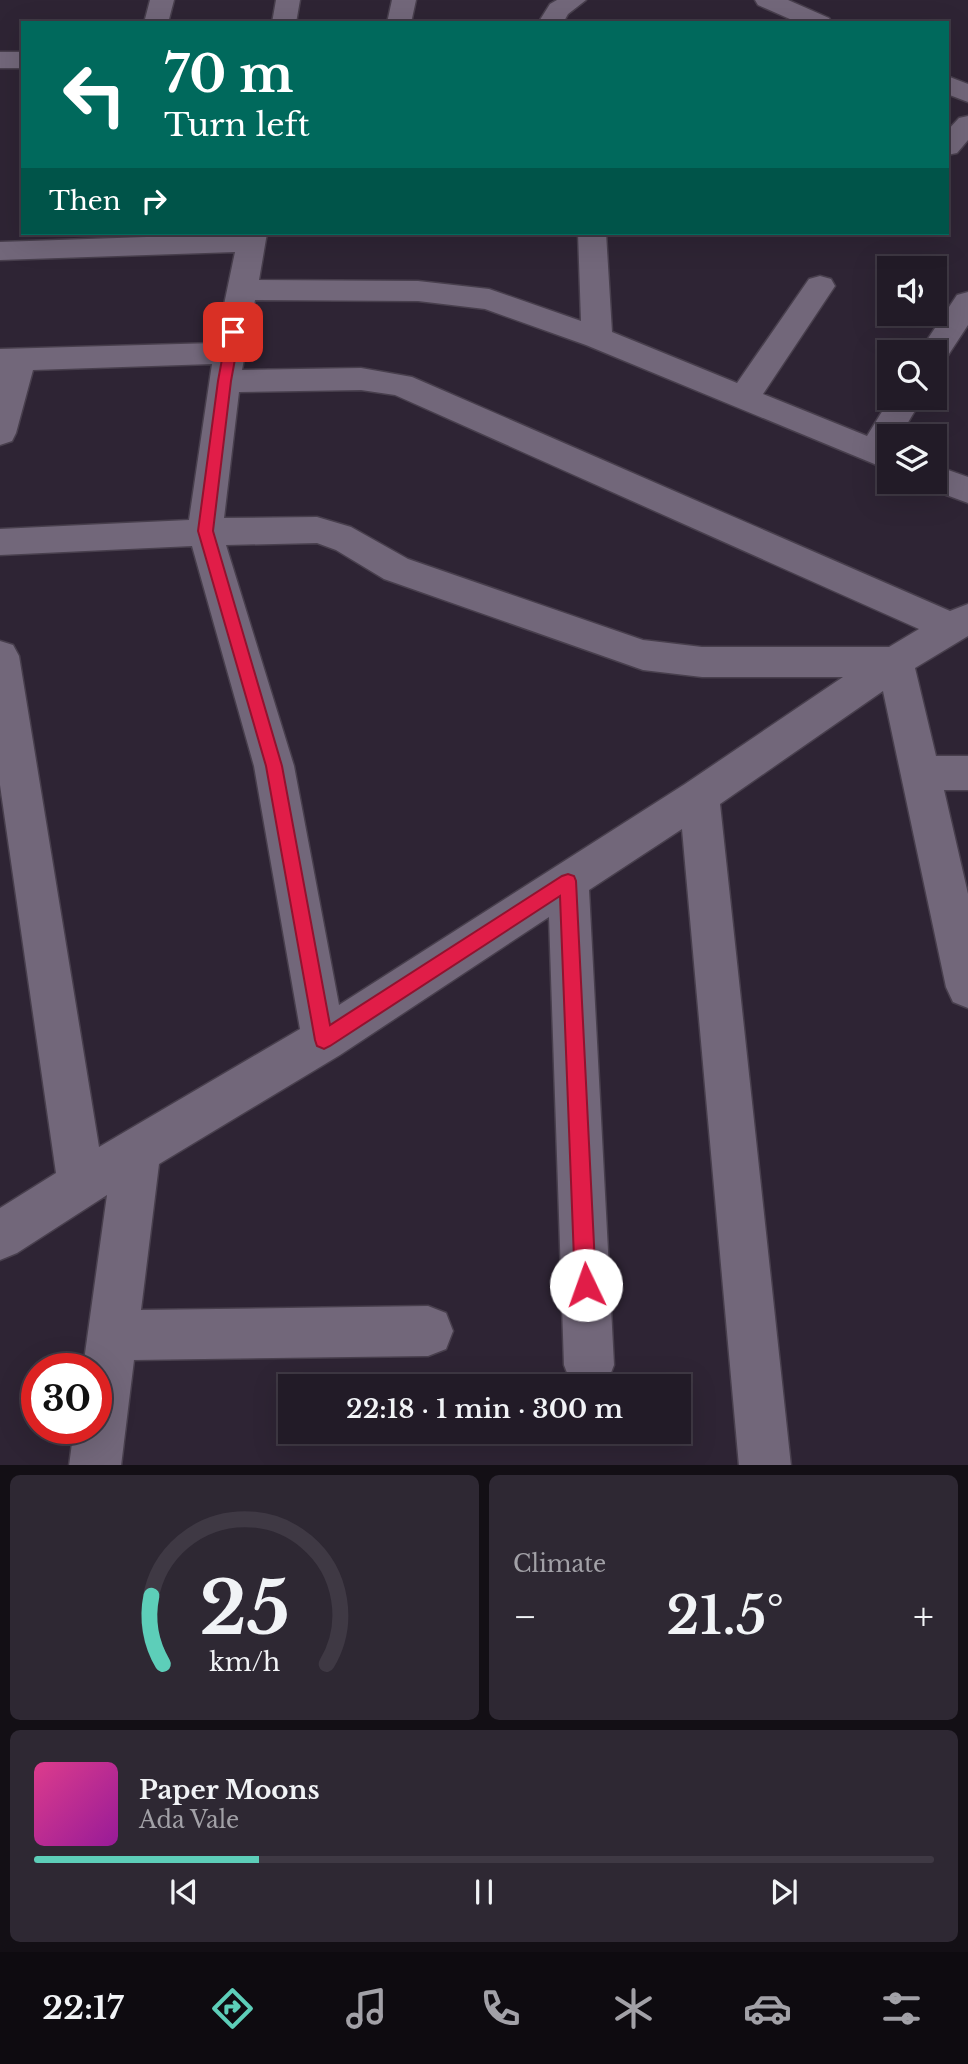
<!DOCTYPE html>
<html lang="en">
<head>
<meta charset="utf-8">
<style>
	:root { --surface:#221b27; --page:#2e2833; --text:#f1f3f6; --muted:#a2a1a7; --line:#3f3944; --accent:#5dceb9 }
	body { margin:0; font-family:"Libre Baskerville",serif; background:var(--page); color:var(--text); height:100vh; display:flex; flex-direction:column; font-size:26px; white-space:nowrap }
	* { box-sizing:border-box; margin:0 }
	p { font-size:23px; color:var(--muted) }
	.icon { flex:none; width:38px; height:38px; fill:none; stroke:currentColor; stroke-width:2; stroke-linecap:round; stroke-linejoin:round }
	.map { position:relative; height:1465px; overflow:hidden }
	.panel { display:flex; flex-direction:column; gap:10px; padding:10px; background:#130f15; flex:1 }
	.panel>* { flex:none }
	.hud { position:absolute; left:21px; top:21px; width:928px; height:214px; border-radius:0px; box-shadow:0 7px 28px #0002,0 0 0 2px var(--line); background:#00695c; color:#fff; overflow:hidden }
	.fabs { position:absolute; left:877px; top:256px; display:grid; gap:14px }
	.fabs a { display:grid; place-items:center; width:70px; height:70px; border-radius:0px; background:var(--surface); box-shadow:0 7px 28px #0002,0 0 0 2px var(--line); font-size:35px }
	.speed { position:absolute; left:21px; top:1353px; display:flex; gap:14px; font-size:35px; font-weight:700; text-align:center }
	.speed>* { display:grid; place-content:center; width:91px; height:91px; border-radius:50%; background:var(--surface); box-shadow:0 7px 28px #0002,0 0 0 2px var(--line); line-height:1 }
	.speed .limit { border:10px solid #d22; background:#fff; color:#111 }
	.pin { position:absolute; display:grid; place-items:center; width:60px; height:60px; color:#fff; margin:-30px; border-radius:14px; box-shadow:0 4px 10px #0006 }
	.me { position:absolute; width:77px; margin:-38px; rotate:357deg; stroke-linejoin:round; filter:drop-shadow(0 0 5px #0008) }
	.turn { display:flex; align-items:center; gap:24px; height:147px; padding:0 28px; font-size:32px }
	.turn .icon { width:91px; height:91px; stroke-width:2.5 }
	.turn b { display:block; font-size:49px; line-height:60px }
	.then { display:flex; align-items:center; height:66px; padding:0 28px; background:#0003; gap:14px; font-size:26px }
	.big { font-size:52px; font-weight:600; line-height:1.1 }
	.panel .widget { flex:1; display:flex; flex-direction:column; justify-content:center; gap:10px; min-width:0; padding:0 24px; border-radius:10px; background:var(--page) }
	.panel .dial { align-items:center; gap:0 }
	.dial svg { height:182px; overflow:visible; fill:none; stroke:var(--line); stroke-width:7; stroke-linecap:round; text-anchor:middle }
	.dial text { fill:var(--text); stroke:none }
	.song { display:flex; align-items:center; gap:21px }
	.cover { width:84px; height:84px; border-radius:10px; background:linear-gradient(135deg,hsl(330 70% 55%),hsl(300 70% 35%)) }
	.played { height:7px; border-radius:4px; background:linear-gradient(90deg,var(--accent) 25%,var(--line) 25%) }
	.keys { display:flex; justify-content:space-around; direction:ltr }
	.heat { display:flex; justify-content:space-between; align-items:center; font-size:38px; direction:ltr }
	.panel .tiles { flex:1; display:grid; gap:10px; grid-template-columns:1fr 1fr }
	.widget:last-child { grid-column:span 2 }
	.trip { position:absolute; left:278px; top:1374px; width:413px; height:70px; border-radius:0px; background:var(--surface); box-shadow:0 7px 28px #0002,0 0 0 2px var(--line); font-weight:600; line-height:70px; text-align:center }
	.tab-bar { display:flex; height:112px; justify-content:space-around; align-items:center; background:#0e0b10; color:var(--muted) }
	.tab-bar .icon { width:49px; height:49px }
	.tab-bar .selected { color:var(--accent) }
	.tab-bar b { font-size:32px; color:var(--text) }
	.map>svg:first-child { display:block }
</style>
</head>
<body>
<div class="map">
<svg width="968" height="1466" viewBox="0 0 968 1466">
	<rect width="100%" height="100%" fill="#2e2434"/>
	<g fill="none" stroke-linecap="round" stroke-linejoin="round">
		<defs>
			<path id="minor" d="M150,0h24l-6,23h-24z
				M276,0h24l-4,23h-24z
				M392,0h24l-5,23h-24z
				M557,0h29l-18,14 -5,9h-25l12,-19z
				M755,0h33l41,18 3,5h-33l-41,-18z
				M0,52h23v16h-23z
				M947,76l21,8v18l-21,-8z
				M968,116v24l-11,13 -10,2v-24l12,-13z
				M267,233l-8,47 159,1 71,8 92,32 -3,-88h28l6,99 125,51 72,-104 11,-3 11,3 4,7 -72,108 104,42 24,-39h32l-23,39h-11v34l-303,-125 -101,-36 -67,-8 -163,-1 -13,70 119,-2 51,9 538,234 18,-7v32l-53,32 21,88h32v34h-24l24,104v114l-15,-6 -7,-15 -63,-296 -163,113 71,662h-52l-57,-637 -93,61 25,475 -7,18c-11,5 -25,5 -36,0l-7,-18 -15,-448 -209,138 -181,109 -18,146 287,-4 18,7 7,18 -7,18 -18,7 -294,4 -13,106h-52l5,-38h22v-60h-13l24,-173 -90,58 -17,7v-52l56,-35 -56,-388v-144l13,4 6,11 80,491 201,-118 -46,-263 -62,-220 -192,9v-26l189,-9 23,-156 -179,6 -17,63 -4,8 -12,4v-96l216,-6 19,-91 -235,8v-18zM361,390l34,5 524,234 -30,18h-187l-59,-7 -235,-81 -57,-32 -34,-10 -93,1 15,-126zM317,543l19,7 48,29 259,91 59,7h141l-158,107 -346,221 -45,-239 -68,-221z
				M968,292v33l-23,35 -11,3v-11h-15l38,-57z
				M934,465l34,12v26l-46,-17 -2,-5h14z"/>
		</defs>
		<use href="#minor" stroke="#483f4d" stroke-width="3"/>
		<use href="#minor" fill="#72677a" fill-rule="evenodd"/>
	</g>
	<path fill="#e11d48" stroke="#92132f" stroke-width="2" d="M233,328l7,4 -9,49 -18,150 69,235 48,259 232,-149 6,-2 6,2 2,5 20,404 -3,7 -7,3 -8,-3 -3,-7 -15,-389 -230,150 -6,3 -7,-3 -2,-6 -49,-274 -68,-235 20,-150 9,-49z"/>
</svg>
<div class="fabs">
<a><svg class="icon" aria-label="sound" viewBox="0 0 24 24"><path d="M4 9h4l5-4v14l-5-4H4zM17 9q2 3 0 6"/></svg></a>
<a><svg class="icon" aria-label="search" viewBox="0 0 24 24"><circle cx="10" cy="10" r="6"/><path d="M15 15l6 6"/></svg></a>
<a><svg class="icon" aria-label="layers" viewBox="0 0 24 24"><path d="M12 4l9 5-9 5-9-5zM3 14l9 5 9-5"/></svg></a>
</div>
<div class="speed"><div class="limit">30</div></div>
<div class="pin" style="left:233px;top:332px;background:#d93025"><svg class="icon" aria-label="arrive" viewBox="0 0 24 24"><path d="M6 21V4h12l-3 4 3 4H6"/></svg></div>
<svg class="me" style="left:586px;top:1285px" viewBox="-20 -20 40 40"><circle r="19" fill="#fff"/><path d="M0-13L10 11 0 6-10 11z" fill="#e11d48"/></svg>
<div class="trip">22:18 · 1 min · 300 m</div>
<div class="hud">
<div class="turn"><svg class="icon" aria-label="left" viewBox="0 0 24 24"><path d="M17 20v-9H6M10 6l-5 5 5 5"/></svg><div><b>70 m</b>Turn left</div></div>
<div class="then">Then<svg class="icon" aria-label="right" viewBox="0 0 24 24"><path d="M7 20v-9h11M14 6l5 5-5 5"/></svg></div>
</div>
</div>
<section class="panel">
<div class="tiles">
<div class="widget dial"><svg viewBox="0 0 100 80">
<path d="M14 69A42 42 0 1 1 86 69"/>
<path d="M14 69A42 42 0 0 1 9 39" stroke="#5dceb9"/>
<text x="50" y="56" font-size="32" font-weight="700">25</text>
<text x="50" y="72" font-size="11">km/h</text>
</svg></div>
<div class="widget"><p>Climate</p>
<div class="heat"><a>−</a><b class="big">21.5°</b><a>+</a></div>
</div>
<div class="widget">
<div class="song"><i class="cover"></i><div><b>Paper Moons</b><p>Ada Vale</p></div></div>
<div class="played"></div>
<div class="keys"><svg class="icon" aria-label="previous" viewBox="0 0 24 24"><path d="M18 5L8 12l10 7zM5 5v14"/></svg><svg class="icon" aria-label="pause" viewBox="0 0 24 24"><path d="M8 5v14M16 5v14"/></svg><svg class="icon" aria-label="next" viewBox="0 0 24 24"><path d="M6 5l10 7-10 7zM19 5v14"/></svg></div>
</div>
</div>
</section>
<nav class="tab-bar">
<b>22:17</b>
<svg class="icon selected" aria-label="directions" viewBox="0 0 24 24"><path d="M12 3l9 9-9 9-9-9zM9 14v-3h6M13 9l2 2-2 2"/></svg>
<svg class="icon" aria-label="music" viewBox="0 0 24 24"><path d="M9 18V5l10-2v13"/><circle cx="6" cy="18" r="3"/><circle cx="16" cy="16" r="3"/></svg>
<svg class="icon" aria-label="phone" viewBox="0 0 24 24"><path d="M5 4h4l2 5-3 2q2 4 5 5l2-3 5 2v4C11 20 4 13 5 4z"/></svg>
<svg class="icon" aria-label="climate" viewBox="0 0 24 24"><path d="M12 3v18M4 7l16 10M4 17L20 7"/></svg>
<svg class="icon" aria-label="car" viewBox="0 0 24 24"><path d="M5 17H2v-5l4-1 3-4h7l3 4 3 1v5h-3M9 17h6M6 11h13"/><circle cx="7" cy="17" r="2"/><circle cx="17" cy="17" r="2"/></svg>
<svg class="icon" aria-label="filters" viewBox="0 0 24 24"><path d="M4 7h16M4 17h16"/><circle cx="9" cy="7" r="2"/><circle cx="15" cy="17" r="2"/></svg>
</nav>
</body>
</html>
